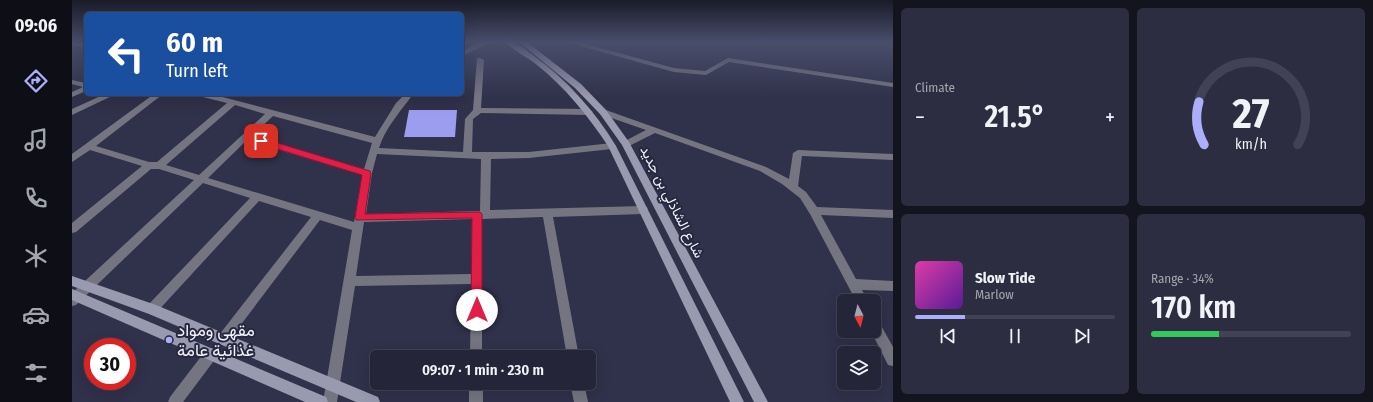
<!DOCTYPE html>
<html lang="en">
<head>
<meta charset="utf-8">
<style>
	:root { --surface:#242538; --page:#2c2d40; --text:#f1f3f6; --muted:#a3a5ae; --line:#414253; --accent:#adaefb }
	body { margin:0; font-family:"Fira Sans Condensed",Vazirmatn,sans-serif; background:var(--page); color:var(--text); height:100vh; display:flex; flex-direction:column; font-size:15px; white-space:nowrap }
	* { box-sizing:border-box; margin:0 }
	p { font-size:13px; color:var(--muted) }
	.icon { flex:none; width:22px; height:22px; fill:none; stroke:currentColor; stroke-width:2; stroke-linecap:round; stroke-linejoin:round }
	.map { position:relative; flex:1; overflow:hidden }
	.drawer { display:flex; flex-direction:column; gap:8px; padding:8px; background:#14141f; width:480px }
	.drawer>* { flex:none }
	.top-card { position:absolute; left:12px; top:12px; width:380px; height:84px; border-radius:6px; box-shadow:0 4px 16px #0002,0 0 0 1px var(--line); background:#1a4fa0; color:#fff; overflow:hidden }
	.needle { width:26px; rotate:173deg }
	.tools { position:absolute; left:765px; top:294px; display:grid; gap:8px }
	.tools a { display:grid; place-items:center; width:44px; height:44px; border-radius:6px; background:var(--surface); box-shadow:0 4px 16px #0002,0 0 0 1px var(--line); font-size:20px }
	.speed { position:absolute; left:12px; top:338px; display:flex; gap:8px; font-size:20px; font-weight:700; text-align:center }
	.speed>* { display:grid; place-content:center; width:52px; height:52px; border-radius:50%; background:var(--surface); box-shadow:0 4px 16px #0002,0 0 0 1px var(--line); line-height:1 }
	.speed .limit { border:6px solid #d22; background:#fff; color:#111 }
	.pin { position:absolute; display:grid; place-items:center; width:34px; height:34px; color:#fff; margin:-17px; border-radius:8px; box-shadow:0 2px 6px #0006 }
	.me { position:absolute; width:44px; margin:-22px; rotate:0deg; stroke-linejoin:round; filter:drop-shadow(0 0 3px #0008) }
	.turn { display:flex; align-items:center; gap:14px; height:84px; padding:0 16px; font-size:18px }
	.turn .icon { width:52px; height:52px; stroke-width:2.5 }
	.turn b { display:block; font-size:28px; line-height:34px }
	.big { font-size:30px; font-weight:600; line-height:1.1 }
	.drawer .tile { flex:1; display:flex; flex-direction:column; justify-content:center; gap:6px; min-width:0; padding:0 14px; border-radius:6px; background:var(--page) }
	.drawer .dial { align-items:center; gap:0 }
	.dial svg { height:104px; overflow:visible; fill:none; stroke:var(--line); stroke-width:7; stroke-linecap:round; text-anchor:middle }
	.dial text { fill:var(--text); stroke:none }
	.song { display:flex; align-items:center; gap:12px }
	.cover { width:48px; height:48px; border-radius:6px; background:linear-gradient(135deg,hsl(320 70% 55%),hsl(270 70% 35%)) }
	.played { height:4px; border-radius:2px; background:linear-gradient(90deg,var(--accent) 25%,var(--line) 25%) }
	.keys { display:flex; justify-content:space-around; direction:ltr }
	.heat { display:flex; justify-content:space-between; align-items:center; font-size:22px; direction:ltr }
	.charge { height:6px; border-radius:3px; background:linear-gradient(90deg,#34c759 34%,var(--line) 0) }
	.drawer .tiles { flex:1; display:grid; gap:8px; grid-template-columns:repeat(2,1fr) }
	.trip { position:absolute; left:298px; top:350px; width:226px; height:40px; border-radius:6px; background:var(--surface); box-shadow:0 4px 16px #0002,0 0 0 1px var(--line); font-weight:600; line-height:40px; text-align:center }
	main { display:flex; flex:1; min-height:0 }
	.tabs { display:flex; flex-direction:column; width:72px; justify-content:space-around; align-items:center; background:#0e0f16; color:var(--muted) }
	.tabs .icon { width:28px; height:28px }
	.tabs .active { color:var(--accent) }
	.tabs b { font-size:18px; color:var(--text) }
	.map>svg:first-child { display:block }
</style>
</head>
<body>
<main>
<nav class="tabs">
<b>09:06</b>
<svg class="icon active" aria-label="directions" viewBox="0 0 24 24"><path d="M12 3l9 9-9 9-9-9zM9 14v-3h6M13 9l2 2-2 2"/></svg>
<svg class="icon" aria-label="music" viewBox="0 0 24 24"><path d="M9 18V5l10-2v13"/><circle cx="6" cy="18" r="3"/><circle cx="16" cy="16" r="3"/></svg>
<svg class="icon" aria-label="phone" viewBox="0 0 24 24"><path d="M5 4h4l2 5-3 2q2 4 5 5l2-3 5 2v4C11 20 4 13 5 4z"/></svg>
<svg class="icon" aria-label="climate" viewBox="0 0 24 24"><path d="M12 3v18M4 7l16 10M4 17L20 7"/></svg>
<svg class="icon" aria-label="car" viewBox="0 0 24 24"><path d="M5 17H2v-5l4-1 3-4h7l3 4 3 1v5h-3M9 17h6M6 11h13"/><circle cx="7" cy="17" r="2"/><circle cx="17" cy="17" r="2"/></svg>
<svg class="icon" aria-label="filters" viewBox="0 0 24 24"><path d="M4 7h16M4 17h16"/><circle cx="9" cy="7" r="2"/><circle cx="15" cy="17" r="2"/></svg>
</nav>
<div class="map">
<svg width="821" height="402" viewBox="0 0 821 402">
	<rect width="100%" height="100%" fill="#30314a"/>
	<path fill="#9d9df0" d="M337,110h48l-2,27h-51z"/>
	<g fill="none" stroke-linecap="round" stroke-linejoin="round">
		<path fill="#757582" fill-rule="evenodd" d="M0,42l14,2v4l-14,-3z
			M409,42h11l-30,14v-5z
			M494,42h12l96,26 31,3 23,-13 165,25v4l-164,-25 -23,13 -32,-3z
			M405,58h3l4,2 -3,48 108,1 4,3 -4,3 -108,-2 -8,6 -1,33h57l83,-9 4,3 -4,3 -83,9 -38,1 -1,51 153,-4 4,1 1,3 -1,3 -4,1 -90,3 26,140h-12l-24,-140 -61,2v138h-12l1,-73 -116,2 -18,116h-14l29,-172 -32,-10 -93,123 -4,2 -4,-2 -2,-4 2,-4 92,-118 -52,-16 -103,112 -4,2 -4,-2 -2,-4 2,-4 102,-107 -47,-15 -127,122 -4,1v-13l122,-113 -35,-11h-8l-75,63 -4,1v-10l70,-57 -52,-16 -18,12v-8l82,-60h9l-67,52 53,16h8l70,-59 -28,-7 -1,-2h13l164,43 21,-34 9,-9h8c-12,17 -28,34 -34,54l84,4 2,-33 8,-9zM163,105l30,9 -66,61 -33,-10zM201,116l99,27 -8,26 -112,-33zM175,140l115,35 -8,47 -146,-44zM305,154l104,5 -1,52 -114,3 6,-41zM400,219l-1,55 -115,2 8,-54z
			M0,80l14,3v8l-14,6v-5l11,-5 -11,-3z
			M33,94h11l-44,21v-6z
			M531,109l163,58 23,12 4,-26 5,-3 95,4v6l-91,-4 -4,30 8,6 11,15 76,3v8l-72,-3 35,64 37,2v10l-31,-1 6,11h-12l-46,-87 -10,-16 -18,-14 -22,-13 -105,-38 -26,13h-6l-1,-2 1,-2 23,-12 -46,-16 -1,-2z
			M802,318l4,2 15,27v19l-5,-1 -17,-34h3z
			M139,348l5,2 1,4 -1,4 -33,44h-15l2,-5 36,-47z
			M397,383h14v19h-14z
			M498,383h14l4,19h-14z"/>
		<path fill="#999aaf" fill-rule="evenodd" d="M433,42c2,0 6,0 9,0 7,3 14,10 20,14 33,24 61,55 82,90l128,256h-14l-122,-256c-20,-30 -42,-58 -71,-81 -10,-8 -23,-14 -32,-23z
			M447,42h8l54,42 25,26 23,32 139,260h-14l-132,-257 -22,-31 -25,-26z
			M0,276l84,29 222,92 2,5h-24l-207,-88 -77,-28z
			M0,289l254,108 2,5h-23l-233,-102z"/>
	</g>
	<linearGradient id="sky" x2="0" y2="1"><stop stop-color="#1a1b29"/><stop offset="0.43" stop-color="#484e6b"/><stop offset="1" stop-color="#484e6b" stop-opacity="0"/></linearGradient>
	<rect width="821" height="98" fill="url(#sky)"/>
	<path fill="#e11d48" stroke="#92132f" d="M189,138l109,33 1,3 -6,40 115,-2 2,2v96l-1,4 -4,1 -4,-1 -2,-4 1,-92 -116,2 -1,-2 7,-43 -104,-32 -1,-2z"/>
	<circle fill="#adaefb" stroke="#27273f" stroke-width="1.5" cx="97" cy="340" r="4"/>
	<g text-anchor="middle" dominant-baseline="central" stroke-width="4" stroke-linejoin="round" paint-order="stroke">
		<g font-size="14" fill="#f2f3fd" stroke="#27273f">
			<text transform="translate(600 202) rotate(63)">شارع الشاذلي بن جديد</text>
		</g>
		<g font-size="17" fill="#f2f3fd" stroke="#27273f" text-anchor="start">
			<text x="105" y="330">مقهى ومواد<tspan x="105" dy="20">غذائية عامة</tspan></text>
		</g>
	</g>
</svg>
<div class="tools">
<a><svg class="needle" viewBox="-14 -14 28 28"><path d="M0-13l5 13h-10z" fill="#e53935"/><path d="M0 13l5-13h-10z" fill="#a3a5ae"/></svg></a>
<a><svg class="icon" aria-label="layers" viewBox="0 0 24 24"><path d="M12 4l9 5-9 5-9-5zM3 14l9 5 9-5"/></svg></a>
</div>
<div class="speed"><div class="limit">30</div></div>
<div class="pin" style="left:189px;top:141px;background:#d93025"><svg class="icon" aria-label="arrive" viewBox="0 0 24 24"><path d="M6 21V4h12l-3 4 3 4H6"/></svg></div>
<svg class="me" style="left:405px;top:310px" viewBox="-20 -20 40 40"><circle r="19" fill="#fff"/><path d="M0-13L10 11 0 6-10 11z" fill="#e11d48"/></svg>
<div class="trip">09:07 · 1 min · 230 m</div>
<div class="top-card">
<div class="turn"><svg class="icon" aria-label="left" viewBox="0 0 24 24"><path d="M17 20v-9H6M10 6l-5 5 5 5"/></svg><div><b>60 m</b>Turn left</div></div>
</div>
</div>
<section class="drawer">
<div class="tiles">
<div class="tile"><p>Climate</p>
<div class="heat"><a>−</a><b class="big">21.5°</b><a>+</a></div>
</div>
<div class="tile dial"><svg viewBox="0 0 100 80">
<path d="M14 69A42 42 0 1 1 86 69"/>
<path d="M14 69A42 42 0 0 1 10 36" stroke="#adaefb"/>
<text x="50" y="56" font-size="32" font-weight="700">27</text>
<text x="50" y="72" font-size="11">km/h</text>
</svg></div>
<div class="tile">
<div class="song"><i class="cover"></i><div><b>Slow Tide</b><p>Marlow</p></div></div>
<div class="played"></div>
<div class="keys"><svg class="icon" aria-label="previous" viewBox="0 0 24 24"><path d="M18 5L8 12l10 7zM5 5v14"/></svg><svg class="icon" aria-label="pause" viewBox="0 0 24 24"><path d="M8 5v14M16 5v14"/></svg><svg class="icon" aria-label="next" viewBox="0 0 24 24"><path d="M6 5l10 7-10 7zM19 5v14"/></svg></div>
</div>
<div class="tile"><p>Range · 34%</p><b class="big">170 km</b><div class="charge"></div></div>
</div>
</section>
</main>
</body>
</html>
